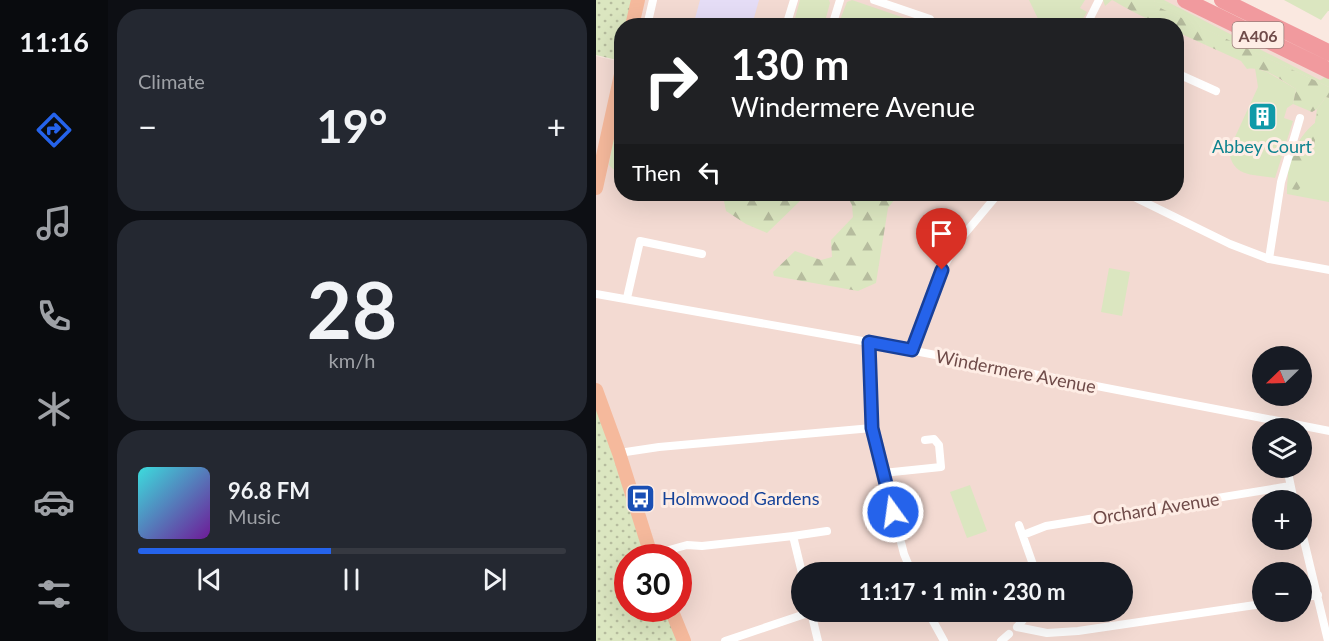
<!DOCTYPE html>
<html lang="en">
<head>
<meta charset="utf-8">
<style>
	:root { --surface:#171b24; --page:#242831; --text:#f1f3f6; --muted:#9ea1a6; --line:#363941; --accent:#2563eb }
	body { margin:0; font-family:Lato,sans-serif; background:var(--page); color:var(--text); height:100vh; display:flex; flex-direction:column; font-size:22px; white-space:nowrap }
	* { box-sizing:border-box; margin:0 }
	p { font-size:20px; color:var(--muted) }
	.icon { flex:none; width:33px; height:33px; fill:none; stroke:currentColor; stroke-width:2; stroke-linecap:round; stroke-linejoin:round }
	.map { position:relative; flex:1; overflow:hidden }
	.sheet { display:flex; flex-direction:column; gap:9px; padding:9px; background:#0d0f14; width:488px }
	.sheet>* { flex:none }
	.guide { position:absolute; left:18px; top:18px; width:570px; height:183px; border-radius:24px; box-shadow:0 6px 24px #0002; background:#202124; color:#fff; overflow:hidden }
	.needle { width:39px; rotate:247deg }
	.controls { position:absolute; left:656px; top:346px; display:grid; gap:12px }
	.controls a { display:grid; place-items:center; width:60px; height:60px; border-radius:50%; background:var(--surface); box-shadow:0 6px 24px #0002; font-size:30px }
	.speed { position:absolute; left:18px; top:544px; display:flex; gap:12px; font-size:30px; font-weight:700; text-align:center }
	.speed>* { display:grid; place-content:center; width:78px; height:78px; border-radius:50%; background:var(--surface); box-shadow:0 6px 24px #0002; line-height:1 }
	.speed .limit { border:9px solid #d22; background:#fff; color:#111 }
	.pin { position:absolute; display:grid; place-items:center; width:51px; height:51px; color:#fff; margin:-62px -26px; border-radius:50% 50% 50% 0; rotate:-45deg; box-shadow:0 0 6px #0007 }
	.pin .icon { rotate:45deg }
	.me { position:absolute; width:66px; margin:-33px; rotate:346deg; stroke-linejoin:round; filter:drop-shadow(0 0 4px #0008) }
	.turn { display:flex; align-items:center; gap:21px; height:126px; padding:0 18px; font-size:27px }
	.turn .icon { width:78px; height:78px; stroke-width:2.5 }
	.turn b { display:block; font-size:42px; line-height:51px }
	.then { display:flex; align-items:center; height:57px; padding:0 18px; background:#0003; gap:12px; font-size:22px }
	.big { font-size:45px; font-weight:700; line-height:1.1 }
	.sheet .tile { flex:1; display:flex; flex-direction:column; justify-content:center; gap:9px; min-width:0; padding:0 21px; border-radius:24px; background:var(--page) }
	.sheet .dial { align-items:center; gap:0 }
	.dial b { font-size:78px; line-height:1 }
	.song { display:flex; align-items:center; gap:18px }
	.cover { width:72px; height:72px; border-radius:9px; background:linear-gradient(135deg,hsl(180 70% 55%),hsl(280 70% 35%)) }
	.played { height:6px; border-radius:3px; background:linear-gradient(90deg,var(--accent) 45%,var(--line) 45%) }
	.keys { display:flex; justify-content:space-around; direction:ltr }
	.heat { display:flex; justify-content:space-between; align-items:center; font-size:33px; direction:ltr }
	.trip { position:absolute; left:195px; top:562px; width:342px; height:60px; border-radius:30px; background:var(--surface); box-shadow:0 6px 24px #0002; font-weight:700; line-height:60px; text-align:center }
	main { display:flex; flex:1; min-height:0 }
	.tab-bar { display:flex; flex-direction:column; width:108px; justify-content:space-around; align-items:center; background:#090b0e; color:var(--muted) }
	.tab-bar .icon { width:42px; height:42px }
	.tab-bar .on { color:var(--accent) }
	.tab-bar b { font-size:27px; color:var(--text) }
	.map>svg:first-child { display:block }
</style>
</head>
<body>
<main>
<nav class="tab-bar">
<b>11:16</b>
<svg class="icon on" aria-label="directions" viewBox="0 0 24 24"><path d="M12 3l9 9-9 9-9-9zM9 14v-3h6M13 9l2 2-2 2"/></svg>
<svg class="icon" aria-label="music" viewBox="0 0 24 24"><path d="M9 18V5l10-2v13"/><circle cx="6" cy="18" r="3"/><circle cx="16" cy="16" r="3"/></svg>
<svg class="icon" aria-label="phone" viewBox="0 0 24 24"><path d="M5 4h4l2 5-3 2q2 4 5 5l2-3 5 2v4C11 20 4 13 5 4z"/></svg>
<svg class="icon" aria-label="climate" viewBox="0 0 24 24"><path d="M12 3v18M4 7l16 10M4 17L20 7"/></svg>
<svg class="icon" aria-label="car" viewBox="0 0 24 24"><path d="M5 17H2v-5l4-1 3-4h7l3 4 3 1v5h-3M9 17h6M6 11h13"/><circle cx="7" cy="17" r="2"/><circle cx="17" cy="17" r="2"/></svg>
<svg class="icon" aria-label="filters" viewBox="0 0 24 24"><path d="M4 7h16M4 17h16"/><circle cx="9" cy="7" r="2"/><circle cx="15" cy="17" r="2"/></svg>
</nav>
<section class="sheet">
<div class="tile"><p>Climate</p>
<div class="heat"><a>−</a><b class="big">19°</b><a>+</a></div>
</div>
<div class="tile dial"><b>28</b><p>km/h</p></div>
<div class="tile">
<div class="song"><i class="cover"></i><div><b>96.8 FM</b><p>Music</p></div></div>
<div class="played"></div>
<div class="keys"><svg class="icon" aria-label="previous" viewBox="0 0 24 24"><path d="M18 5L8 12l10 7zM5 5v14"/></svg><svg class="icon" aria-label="pause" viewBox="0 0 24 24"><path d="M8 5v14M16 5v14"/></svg><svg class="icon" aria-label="next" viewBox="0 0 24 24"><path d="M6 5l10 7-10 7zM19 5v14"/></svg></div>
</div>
</section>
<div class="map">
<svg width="734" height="641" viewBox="0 0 734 641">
	<defs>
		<pattern id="forest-firs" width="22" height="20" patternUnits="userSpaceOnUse" patternTransform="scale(1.5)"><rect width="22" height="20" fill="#dbe6c0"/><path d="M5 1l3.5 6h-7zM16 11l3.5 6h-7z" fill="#b6bc9e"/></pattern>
		<pattern id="park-dots" width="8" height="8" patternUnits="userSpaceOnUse" patternTransform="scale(1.5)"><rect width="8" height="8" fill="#dbe6c0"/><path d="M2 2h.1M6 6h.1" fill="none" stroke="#b6bc9e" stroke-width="1.8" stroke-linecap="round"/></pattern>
	</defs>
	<rect width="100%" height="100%" fill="#fae8e0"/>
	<path fill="#f3dad2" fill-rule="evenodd" d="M47,0h543l143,71v570h-645l-13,-32h7v-51h-26l-56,-167v-335l25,6 1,132h554v-168l-540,-1zM666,357h39v39h-39zM666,429h39v39h-39zM666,501h39v39h-39zM206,573h320v39h-320zM666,573h39v39h-39z"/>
	<path fill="#e5ddf6" d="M104,0h59l-7,25 -59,1z"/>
	<path fill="#dbe6c0" d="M204,0h29l1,3 -6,22h-29l-1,-3z
		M256,0l70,24 3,1h-87l9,-23z
		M433,0h56l-5,8 7,4 -8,13h-38z
		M559,0h9l156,80 5,-3 4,2v8l-176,-82z
		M688,0h45v11h-1l-7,9z
		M659,68l12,4 29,17 -3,15 -6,4 -3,10 9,3 -18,57c-22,-4 -43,0 -46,-28l29,-63z
		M730,97l4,1 -1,104 -42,-8c0,-27 6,-53 28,-71l2,-14z
		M513,268l21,4 -8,44 -21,-4z
		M374,485l17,46 -20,7 -17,-46z"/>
	<path fill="url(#forest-firs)" d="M507,0h52l-1,5 175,82v11l-3,-1 -9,12 -5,3 -19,-8 3,-15c-15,-9 -31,-23 -49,-20l-6,-8 -64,-29 -1,-6c-22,-1 -44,-15 -64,-26l-7,6z
		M721,113l8,2 -2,13 -7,7 -5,26 -9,19 1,5 -5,5 -7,-1c-10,-22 7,-52 24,-66z
		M25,116v55l-8,-2 -4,-4 6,-35z
		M140,194h68l-5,8 -32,31 -21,-9 -20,-13 -2,-10z
		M250,194h53l-11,14 -12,75 -18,8 -84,-15 -1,-4 22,-21 26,9 11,-3 -1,-17 22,-23 -1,-12z"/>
	<path fill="url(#park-dots)" d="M0,0h41l-5,25 -10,1 -1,35 -25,-6z
		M0,391l56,167h-24v51h43l14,32h-89z"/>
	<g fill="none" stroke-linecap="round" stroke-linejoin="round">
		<path stroke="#fff" stroke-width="8" d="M278,0l56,19 5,7
			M51,26l6,-26
			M190,26l8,-26
			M236,26l8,-26
			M490,26l13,-26
			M580,73l40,18
			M532,194l102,50 39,15 61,11
			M673,259l12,-77 19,-64
			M0,294l272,48 462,89
			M31,298l13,-57 62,13
			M272,342l4,86 32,126 8,19
			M316,350l30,-80 15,-27 41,-49
			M23,453l40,-6 213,-19
			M691,468l7,33
			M287,473l58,-6 -2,-22 -5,-6 -9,1
			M423,525l17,48
			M705,528l27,113
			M427,535l23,-9 244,-40
			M55,555l36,-10 15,1 91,-10
			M206,573l-9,-37 34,-5
			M705,597l17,-2
			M215,612l7,29
			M332,612l16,29
			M421,627l30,6 31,-2 184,-27
			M421,627l13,-15
			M129,641l86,-29
			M405,641l8,-7"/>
		<path stroke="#f5b99c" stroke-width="14" d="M36,26l6,-26
			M0,188l26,-118
			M0,390l23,63 33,105
			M75,609l13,32"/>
		<path stroke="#f19a9e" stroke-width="16" d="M589,0l145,71
			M626,0l108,53"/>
	</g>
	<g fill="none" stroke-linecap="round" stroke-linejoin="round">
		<defs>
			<path id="route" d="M297,512l-21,-84 -3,-86 43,8 30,-80"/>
		</defs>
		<use href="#route" stroke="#184099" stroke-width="15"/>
		<use href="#route" stroke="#2563eb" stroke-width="10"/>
	</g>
	<defs>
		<symbol id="building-square" viewBox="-11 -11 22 22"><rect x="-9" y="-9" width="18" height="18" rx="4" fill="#0f9aa8" stroke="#feede5"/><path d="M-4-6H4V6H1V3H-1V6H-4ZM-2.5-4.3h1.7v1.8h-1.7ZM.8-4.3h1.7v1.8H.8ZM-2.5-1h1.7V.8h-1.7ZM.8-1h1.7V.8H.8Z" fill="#fff"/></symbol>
		<symbol id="bus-square" viewBox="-11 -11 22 22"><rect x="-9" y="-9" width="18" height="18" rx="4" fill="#1a4fb4" stroke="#feede5"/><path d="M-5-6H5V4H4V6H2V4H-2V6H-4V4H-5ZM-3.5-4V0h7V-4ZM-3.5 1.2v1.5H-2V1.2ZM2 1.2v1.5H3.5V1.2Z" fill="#fff"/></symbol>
	</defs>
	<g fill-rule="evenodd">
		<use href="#building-square" x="650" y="100" width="33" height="33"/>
		<use href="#bus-square" x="28" y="482" width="33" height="33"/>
	</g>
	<g text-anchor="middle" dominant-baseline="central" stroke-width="6" stroke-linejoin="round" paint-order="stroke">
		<rect fill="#feede5" stroke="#9a7c78" stroke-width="1.5" x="636.5" y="22" width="51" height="26" rx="4.5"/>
		<g font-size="16" font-weight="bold" fill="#6f4b49">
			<text x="662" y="35">A406</text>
		</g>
		<g font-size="18" fill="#0d838f" stroke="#feede5">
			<text x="666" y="146">Abbey Court</text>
		</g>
		<g font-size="18" fill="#6f4b49" stroke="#feede5">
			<text transform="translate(420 371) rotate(11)">Windermere Avenue</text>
			<text transform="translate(560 508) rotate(-9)">Orchard Avenue</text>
		</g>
		<g font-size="18" fill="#164399" stroke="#feede5" text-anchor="start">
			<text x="66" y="498">Holmwood Gardens</text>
		</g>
	</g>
</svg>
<div class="controls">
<a><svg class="needle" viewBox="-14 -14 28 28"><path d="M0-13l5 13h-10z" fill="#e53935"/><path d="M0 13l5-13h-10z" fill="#9ea1a6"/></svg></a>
<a><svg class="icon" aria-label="layers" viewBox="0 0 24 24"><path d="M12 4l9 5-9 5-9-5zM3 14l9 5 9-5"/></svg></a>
<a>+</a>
<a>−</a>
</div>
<div class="speed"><div class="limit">30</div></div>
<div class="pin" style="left:346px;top:270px;background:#d93025"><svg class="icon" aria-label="arrive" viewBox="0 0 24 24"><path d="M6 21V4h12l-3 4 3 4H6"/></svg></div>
<svg class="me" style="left:297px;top:512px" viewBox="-20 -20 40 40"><circle r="17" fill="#2563eb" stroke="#fff" stroke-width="3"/><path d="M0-11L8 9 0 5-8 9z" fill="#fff"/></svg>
<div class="trip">11:17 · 1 min · 230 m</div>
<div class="guide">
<div class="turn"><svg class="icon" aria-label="right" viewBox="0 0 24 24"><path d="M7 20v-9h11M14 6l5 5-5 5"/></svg><div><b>130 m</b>Windermere Avenue</div></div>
<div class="then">Then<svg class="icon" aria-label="left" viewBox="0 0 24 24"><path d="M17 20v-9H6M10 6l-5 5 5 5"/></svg></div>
</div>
</div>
</main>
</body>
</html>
